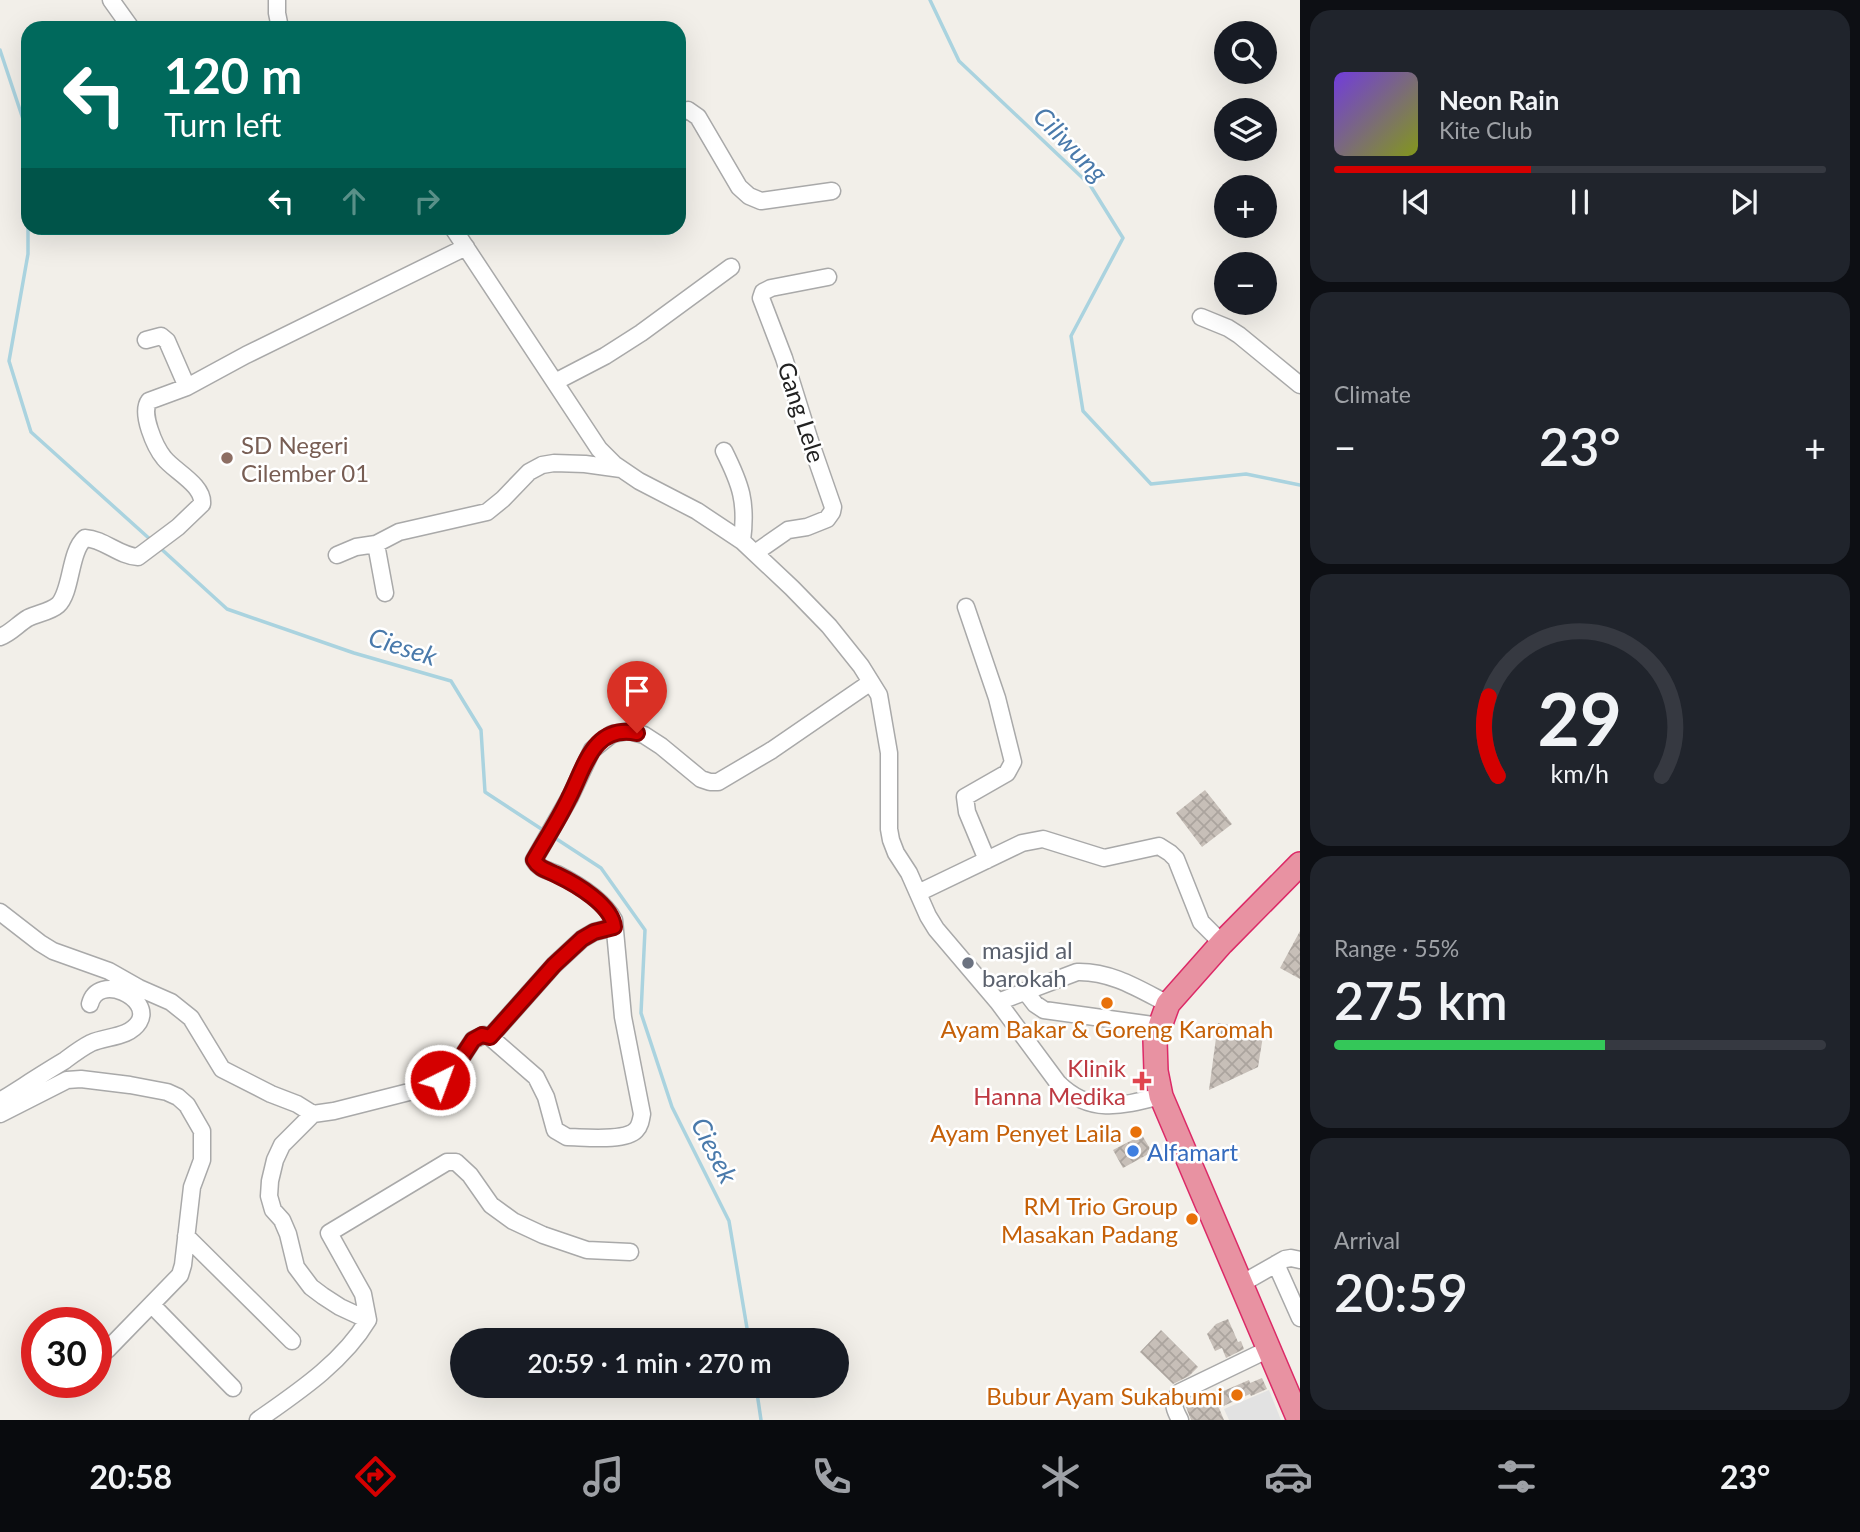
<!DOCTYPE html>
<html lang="en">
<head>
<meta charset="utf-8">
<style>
	:root { --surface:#171b24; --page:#20242c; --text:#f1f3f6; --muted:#9ea1a6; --line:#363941; --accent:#d40000 }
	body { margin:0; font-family:Lato,sans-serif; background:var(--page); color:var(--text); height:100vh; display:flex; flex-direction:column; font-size:26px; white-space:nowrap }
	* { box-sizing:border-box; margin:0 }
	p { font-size:23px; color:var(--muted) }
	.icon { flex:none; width:38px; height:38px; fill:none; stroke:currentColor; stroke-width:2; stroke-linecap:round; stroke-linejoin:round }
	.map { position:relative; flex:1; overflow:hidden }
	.side { display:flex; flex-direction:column; gap:10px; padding:10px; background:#0d0f14; width:560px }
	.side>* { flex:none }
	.top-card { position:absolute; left:21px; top:21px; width:665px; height:214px; border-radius:21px; box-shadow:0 7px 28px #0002; background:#00695c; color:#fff; overflow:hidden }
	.tools { position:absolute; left:1214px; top:21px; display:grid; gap:14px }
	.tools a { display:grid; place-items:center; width:63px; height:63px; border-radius:50%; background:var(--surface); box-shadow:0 7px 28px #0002; font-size:35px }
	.speed { position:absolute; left:21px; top:1307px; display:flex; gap:14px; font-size:35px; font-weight:700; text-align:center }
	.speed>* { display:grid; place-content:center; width:91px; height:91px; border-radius:50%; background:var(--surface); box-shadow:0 7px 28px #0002; line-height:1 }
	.speed .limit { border:10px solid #d22; background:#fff; color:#111 }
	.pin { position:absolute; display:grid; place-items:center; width:60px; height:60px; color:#fff; margin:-72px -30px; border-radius:50% 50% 50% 0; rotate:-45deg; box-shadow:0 0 7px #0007 }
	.pin .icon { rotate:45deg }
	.me { position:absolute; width:77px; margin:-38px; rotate:42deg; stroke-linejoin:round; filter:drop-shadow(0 0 5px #0008) }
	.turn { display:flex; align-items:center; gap:24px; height:147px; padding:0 28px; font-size:32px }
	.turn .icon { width:91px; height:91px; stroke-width:2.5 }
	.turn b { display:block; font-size:49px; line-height:60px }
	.lanes { display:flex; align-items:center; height:66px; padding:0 28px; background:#0003; justify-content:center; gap:35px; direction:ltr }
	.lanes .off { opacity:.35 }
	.big { font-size:52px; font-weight:600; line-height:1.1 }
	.side .tile { flex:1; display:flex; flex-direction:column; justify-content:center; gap:10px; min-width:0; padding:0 24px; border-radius:21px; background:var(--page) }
	.side .dial { align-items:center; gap:0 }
	.dial svg { height:182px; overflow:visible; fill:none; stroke:var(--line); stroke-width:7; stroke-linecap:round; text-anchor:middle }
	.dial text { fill:var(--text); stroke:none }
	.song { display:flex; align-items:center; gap:21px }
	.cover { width:84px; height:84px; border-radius:10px; background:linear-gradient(135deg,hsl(260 70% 55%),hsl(70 70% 35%)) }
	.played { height:7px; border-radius:4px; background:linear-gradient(90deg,var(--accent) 40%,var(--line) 40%) }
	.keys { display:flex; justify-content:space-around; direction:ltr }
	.heat { display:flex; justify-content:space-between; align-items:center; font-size:38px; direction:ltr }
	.charge { height:10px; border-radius:5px; background:linear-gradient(90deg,#34c759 55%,var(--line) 0) }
	.trip { position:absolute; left:450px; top:1328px; width:399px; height:70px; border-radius:35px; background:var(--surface); box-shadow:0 7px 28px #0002; font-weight:600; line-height:70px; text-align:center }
	.menu { display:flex; height:112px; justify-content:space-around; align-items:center; background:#090b0e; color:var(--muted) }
	.menu .icon { width:49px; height:49px }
	.menu .current { color:var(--accent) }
	.menu b { font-size:32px; color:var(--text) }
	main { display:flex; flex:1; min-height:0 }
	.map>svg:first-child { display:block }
</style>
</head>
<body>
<main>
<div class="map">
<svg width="1300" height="1420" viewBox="0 0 1300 1420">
	<defs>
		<pattern id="building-cross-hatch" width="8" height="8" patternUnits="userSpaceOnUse" patternTransform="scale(1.75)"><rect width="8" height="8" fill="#c7bfb8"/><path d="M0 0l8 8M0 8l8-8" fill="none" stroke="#aba49e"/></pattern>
	</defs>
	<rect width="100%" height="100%" fill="#f2efe9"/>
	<path fill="#e2e2e2" d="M1269,1390l12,30h-52l-5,-11z"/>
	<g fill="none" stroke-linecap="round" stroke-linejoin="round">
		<path stroke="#aad3df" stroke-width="3.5" d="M930,0l29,61 131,124 33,53 -52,98 12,75 68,73 95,-10 54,11
			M0,50l27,81 1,87
			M28,228v26l-19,107 22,71 121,109
			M158,546l69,63 127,44 97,28 30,49 4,62 61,40
			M552,836l49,32 44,62 -4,83 31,94 57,114 20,119
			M756,1386l5,34"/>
	</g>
	<path fill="url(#building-cross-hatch)" d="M1205,790l27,34 -30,23 -26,-34z
		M1300,931v48l-20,-11z
		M1218,1023l46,7 -6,37 -49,23z
		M1142,1135l10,17 -29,16 -10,-18z
		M1228,1319l10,23 3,-1 3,8 -18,9 -4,-10 -7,3 -8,-17 9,-10z
		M1161,1330l37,37 -9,9 -16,8 -33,-32z
		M1262,1378l5,11 -16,7 -1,-2 -31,14 5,12h-33l-5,-13 63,-27 1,3z"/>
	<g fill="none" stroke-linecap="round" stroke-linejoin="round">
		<defs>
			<path id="minor" d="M111,0l20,28
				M277,0v13l3,15
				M679,112l9,-2 10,7 41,70 10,9 12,5 71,-10
				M453,228l146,221 15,15 25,17 58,30 45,30 50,47 37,38 32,40 18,29 10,58v76l2,11 5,13 13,20 19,43 8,13 62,73 60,81c32,32 64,23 103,13
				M1201,317l27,11 11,7 61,50
				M146,340l15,-4 6,5 20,46
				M555,382l50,-26 36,-23 90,-66
				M724,451c17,34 23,51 18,90
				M376,544l9,49
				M755,553l33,-23 19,-3 20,-8 5,-7 1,-5 -24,-69 -25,-80 -23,-60 2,-6 8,-4 57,-11
				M337,555l19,-8 20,-3 23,-12 88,-20 16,-13 26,-27 13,-7 12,-2 31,1 36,5
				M966,607l31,91 16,64 -6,11 -42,24 2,15 20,48
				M0,637c11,-4 18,-13 28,-19 10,-5 22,-6 30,-13 14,-13 11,-53 27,-67 19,1 34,18 53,19l40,-30 24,-23c2,-19 -28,-33 -38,-46 -9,-11 -24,-45 -15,-57l38,-14 59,-32 220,-108
				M918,893l104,-50 21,-4 61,19 55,-12 11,7 6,6 25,63 21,21
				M0,912l40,31 13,8 56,20 30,17 32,14 20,16 31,51 49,25 26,10 16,10
				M1025,991l10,13 9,6 116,16
				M998,1002l79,-30c34,-1 62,17 91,32
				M490,1037l64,-72 28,-26 12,-7 20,-5
				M0,1101c21,-13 42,-27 64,-40 8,-6 17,-13 27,-18 15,-7 38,-5 48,-21 14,-24 -41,-50 -49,-18
				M0,1114l67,-34 14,-1 49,6 37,7 11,5 9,8 15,26v29l-10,27 -9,78 -3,10 -73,75
				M186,1236l106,105
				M1276,1264l24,54
				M1241,1284l44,-25 6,-1 9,2
				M152,1305l81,83
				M368,1320l-5,-26 -34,-61 118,-71h9l14,13 21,30 22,16 30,14 44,15 43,2
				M258,1420c40,-28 85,-58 110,-100l-28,-13 -17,-11 -12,-9 -15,-20 -8,-33 -6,-14 -9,-10 -4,-14 1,-15 5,-21 7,-15 31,-31 21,-3 75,-19 31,-12 16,-14 17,-26 11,-5 6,2 46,40 10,20 9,33 12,7c16,0 58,5 69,-7 4,-4 5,-10 6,-16l-19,-97 -9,-97c-11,-20 -37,-36 -57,-46 -10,-4 -18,-5 -23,-14l36,-63 22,-47 20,-16 17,-3 15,4 17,11 40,33 9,3h8l54,-32 99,-68
				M1180,1420c-6,-12 -9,-16 0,-28l89,-43"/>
			<path id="highway" d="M1299,1420l-138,-324 -5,-25 -1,-31 13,-36 54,-61 78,-79"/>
		</defs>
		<use href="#minor" stroke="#a9a9a9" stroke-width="19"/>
		<use href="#highway" stroke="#dc2a67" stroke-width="26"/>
		<use href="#minor" stroke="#fff" stroke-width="16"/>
		<use href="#highway" stroke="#e892a2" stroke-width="23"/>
	</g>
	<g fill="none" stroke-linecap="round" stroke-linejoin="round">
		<defs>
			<path id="route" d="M440,1080l16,-14 17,-26 9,-5 8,2 64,-72 28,-26 12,-7 20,-5c-2,-22 -38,-43 -57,-52 -10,-5 -18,-6 -23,-15 12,-21 25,-41 35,-62 16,-31 24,-74 68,-65"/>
		</defs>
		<use href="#route" stroke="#8a0000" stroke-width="18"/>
		<use href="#route" stroke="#d40000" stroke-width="12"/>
	</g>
	<circle fill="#8d6e63" stroke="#fff" stroke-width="2.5" cx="227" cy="458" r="7"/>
	<circle fill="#6b7280" stroke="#fff" stroke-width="2.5" cx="968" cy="963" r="7"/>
	<g fill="#e8710a" stroke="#fff" stroke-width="2.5">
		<circle cx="1107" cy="1003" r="7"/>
		<circle cx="1136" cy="1132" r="7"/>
		<circle cx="1192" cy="1219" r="7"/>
		<circle cx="1237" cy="1395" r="7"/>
	</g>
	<path fill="#e0444e" stroke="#fff" stroke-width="2.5" d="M1138.5 1070.5h7v7h7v7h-7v7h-7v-7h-7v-7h7z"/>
	<circle fill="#3f7fe0" stroke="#fff" stroke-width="2.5" cx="1133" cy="1151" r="7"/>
	<g text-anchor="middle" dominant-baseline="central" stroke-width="5" stroke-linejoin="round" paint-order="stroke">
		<g font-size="24" fill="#222" stroke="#fff">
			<text transform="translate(802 412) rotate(72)">Gang Lele</text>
		</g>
		<g font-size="24" fill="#785e54" stroke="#fff" text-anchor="start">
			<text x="241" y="444">SD Negeri<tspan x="241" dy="28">Cilember 01</tspan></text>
		</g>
		<g font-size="24" fill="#5b616d" stroke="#fff" text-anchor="start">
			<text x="982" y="949">masjid al<tspan x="982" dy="28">barokah</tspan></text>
		</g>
		<g font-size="24" fill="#c56008" stroke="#fff" text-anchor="end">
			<text x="1107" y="1028" text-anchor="middle">Ayam Bakar &amp; Goreng Karomah</text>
			<text x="1122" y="1132">Ayam Penyet Laila</text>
			<text x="1178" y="1205">RM Trio Group<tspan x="1178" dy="28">Masakan Padang</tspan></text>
			<text x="1223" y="1395">Bubur Ayam Sukabumi</text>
		</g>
		<g font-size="24" fill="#be3a42" stroke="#fff" text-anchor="end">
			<text x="1126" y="1067">Klinik<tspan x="1126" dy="28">Hanna Medika</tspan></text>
		</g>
		<g font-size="24" fill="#366cbe" stroke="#fff" text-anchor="start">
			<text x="1147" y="1151">Alfamart</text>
		</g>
		<g font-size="26" font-style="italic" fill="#4a7aab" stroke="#fff">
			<text transform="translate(1071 144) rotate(46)">Ciliwung</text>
			<text transform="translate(403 646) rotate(18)">Ciesek</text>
			<text transform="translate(715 1150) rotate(63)">Ciesek</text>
		</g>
	</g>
</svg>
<div class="tools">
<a><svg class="icon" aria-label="search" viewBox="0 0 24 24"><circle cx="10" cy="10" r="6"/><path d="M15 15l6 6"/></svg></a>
<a><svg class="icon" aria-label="layers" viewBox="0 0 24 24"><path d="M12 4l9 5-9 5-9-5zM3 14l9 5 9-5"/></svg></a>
<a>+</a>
<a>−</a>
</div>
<div class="speed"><div class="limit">30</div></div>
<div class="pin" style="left:637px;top:733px;background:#d93025"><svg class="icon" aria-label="arrive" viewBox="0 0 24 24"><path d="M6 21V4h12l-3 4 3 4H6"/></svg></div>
<svg class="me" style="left:440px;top:1080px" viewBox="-20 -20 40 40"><circle r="17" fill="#d40000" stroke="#fff" stroke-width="3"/><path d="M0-11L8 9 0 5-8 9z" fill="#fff"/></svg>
<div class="trip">20:59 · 1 min · 270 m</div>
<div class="top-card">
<div class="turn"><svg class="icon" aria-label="left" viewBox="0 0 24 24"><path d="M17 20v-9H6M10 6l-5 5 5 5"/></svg><div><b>120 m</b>Turn left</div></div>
<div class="lanes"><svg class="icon" aria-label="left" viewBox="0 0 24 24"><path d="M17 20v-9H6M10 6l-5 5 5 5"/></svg><svg class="icon off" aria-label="ahead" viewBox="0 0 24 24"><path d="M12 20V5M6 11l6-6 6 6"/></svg><svg class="icon off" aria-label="right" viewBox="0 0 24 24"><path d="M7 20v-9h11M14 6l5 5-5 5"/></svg></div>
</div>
</div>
<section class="side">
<div class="tile">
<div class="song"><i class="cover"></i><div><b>Neon Rain</b><p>Kite Club</p></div></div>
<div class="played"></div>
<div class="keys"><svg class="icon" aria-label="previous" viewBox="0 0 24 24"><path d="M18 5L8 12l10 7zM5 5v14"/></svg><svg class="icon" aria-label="pause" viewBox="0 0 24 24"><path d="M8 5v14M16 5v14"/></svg><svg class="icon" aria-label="next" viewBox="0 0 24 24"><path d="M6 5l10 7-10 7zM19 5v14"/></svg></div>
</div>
<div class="tile"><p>Climate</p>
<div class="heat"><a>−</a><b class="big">23°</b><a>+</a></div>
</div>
<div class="tile dial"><svg viewBox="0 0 100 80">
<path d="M14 69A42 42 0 1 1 86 69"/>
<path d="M14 69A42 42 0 0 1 10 34" stroke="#d40000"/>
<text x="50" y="56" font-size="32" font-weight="700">29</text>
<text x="50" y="72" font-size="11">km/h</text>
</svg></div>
<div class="tile"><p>Range · 55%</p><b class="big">275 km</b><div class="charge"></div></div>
<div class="tile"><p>Arrival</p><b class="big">20:59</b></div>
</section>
</main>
<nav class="menu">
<b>20:58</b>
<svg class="icon current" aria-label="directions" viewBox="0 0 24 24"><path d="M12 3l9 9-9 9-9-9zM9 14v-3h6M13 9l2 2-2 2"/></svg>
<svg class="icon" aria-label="music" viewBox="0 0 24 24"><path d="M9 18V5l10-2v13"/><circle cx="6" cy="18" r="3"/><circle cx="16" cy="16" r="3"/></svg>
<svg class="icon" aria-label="phone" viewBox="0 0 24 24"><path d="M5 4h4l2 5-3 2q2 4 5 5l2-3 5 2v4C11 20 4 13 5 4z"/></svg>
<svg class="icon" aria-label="climate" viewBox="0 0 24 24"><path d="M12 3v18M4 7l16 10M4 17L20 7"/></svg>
<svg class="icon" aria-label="car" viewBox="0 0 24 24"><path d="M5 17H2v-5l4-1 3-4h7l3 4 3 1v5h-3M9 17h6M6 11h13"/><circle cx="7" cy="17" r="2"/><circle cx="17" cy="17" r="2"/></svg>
<svg class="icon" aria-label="filters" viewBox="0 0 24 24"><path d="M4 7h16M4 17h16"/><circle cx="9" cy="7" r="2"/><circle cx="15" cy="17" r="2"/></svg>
<b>23°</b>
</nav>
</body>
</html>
